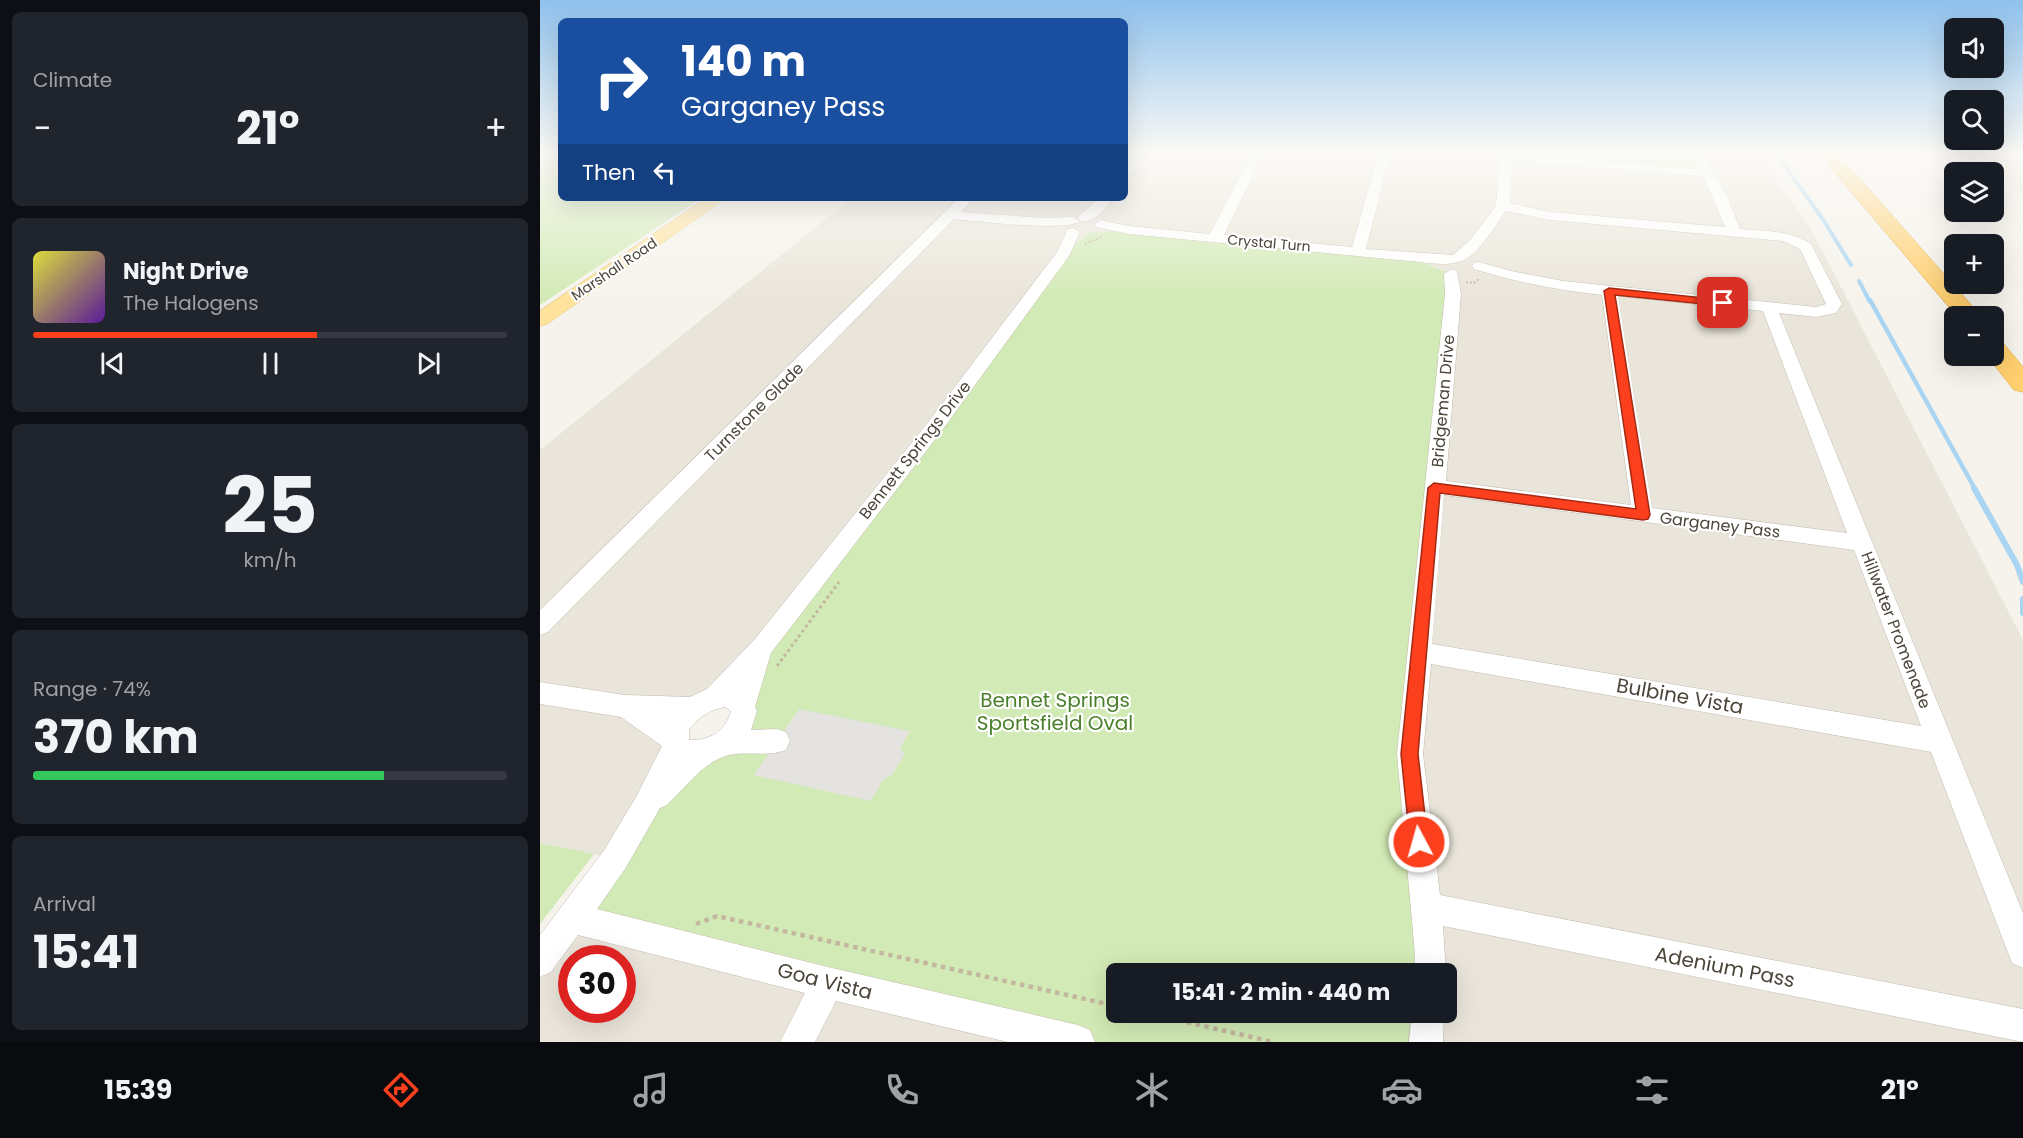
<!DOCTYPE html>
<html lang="en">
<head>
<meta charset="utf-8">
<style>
	:root { --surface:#171b24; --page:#20242c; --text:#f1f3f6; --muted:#9ea1a6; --line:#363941; --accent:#fc3f1d }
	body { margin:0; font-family:Poppins,sans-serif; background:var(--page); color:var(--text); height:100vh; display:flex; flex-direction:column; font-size:22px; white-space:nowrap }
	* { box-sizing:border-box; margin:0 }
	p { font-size:20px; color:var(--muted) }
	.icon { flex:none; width:33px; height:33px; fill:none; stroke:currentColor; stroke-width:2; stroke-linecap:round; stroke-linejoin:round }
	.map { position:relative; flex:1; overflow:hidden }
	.sheet { display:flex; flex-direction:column; gap:12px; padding:12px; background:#0d0f14; width:540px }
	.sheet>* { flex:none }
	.top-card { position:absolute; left:18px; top:18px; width:570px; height:183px; border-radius:9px; box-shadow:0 6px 24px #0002; background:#1a4fa0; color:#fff; overflow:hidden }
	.tools { position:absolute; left:1404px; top:18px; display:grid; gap:12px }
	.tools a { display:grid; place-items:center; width:60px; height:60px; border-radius:9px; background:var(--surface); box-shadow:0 6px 24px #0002; font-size:30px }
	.speed { position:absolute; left:18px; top:945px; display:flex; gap:12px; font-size:30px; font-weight:700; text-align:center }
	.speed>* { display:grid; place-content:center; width:78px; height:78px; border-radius:50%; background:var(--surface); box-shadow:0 6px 24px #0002; line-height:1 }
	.speed .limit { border:9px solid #d22; background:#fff; color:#111 }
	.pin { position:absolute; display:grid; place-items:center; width:51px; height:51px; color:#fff; margin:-26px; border-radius:12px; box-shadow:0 3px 9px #0006 }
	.me { position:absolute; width:66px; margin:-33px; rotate:354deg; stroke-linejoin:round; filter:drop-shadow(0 0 4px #0008) }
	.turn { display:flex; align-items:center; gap:21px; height:126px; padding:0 24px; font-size:27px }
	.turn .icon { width:78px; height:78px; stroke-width:2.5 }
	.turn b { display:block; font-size:42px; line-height:51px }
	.then { display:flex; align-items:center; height:57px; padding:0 24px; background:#0003; gap:12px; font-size:22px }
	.big { font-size:45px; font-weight:700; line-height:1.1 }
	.sheet .widget { flex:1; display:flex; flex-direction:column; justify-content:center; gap:9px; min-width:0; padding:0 21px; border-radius:9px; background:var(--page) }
	.sheet .dial { align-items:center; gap:0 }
	.dial b { font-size:78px; line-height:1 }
	.song { display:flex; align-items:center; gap:18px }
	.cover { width:72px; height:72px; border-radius:9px; background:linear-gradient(135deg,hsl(60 70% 55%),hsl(270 70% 35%)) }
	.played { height:6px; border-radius:3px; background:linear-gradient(90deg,var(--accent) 60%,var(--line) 60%) }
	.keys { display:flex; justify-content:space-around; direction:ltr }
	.heat { display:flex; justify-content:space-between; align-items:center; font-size:33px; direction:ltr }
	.charge { height:9px; border-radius:4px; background:linear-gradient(90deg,#34c759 74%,var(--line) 0) }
	.trip { position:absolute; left:566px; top:963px; width:351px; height:60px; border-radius:9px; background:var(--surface); box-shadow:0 6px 24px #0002; font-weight:700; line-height:60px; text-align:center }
	.tabs { display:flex; height:96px; justify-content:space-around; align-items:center; background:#090b0e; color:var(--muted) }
	.tabs .icon { width:42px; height:42px }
	.tabs .active { color:var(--accent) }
	.tabs b { font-size:27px; color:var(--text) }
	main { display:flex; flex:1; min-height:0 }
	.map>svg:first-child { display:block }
</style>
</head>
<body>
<main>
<section class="sheet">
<div class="widget"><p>Climate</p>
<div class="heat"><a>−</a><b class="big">21°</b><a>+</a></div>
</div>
<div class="widget">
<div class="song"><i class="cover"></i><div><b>Night Drive</b><p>The Halogens</p></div></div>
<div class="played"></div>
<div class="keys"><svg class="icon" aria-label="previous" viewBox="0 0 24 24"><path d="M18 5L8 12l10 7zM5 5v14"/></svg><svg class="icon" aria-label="pause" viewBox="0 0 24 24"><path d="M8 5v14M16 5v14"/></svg><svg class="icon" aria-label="next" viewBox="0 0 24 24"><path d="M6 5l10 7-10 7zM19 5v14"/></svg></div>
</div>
<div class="widget dial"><b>25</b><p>km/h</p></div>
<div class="widget"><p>Range · 74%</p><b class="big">370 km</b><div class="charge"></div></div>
<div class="widget"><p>Arrival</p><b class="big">15:41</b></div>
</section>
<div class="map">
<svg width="1483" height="1042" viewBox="0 0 1483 1042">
	<rect width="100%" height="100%" fill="#f6f3ec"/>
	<path fill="#eae5da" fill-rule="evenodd" d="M585,155h634l51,72 213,413v402h-597l2,-29 18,-1v-38l-16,-1 -20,-219 42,-480 -43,-17 -320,-24 -25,20 -388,493 -61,113 -75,-16v-393l312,-252h273z
		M1446,155h37v41z
		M32,918l506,124h-538v-81zM32,958h50v52h-50z"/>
	<path fill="#d2eab5" d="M0,155h21v43h140l-161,107z
		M966,155h192l10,18z
		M589,230l280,27 43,17 -32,378 10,321 -314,1v38l312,1 -2,29h-348l-506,-124 74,-111 69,-58 48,-103 301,-393 25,-20z
		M0,843l54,11 -54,70z"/>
	<path fill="#e5e3e0" d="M259,709l111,22 -10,17 5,6 -14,22 -8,4 -12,21 -117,-26z"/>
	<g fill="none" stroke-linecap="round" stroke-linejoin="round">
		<path stroke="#a9d4f2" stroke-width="4" d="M1237,155l47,66 27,44
			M1319,281l11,21"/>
		<path stroke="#a9d4f2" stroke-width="4.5" d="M1330,300l105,189"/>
		<path stroke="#a9d4f2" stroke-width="6" d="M1434,488l43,77 6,17
			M1483,599v14"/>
		<defs>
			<path id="minor" d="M591,155h12l-14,20 -4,1v-13z
				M711,155h12l-39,80 128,12 26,-92h12l-24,94 87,6 17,-15 26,-34 4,-51h30l169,14 -7,-14h12l23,41 13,33c24,2 50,1 71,15l31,60 -6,9 -20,4 -37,-4 244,600v55l-11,-5 -81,-211 -500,-88 -8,90 17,141 583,114v33l-580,-116 3,48h-32l1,-20 -18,-200 48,-460 -1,-20 8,-5 5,2 4,23 -15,187 185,24 -29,-210c-44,-5 -86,-13 -128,-26l-2,-3 2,-3 5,-1 32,9 52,10 253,26 10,-3 -26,-55 -17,-8 -233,-21 -44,-9c-10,14 -28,44 -44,50 -15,6 -37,1 -53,0l-280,-27 -33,-7 -2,-3 7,-4 28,6 81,8zM972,161l191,15 22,51 -175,-15 -40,-9zM1078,296l145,15 84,222 -195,-25zM904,495l410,55 67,176 -489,-82z
				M419,198h15l-13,14 84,6 28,-1 7,4c-11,11 -106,0 -126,-2l-406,413 -8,3v-25z
				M559,198h14c-7,11 -19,26 -33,23l-2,-3 2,-3z
				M533,228l7,4 -11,24 -126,173 -172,224 -16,54 2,4 -6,19 26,-1 9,3 4,9 -4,9c-18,7 -38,1 -57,5 -24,5 -45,34 -62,50l-7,3 -35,61 -28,40 231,58 250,58 12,5 5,12h-87l-172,-41 -21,41h-35l25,-49 -227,-58 -27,37 -11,5v-42l65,-86 31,-52 26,-51 -41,-29 -81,-13v-22l85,13 65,2 17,-8 48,-50 174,-218 128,-169 11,-23zM185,707l6,4c-5,20 -22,30 -42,29v-10c9,-13 21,-20 36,-23z
				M872,1012h32l-1,30h-34z"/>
			<path id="major" d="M167,198h19l-179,126 -7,2v-15z"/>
			<path id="highway" d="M1280,155h19l142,161h-24z
				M1454,340l9,3 20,24v25l-9,-2 -27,-34h7z"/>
		</defs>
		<use href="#minor" stroke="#c2bbae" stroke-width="1"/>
		<use href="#major" stroke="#e6c16a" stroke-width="1"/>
		<use href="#highway" stroke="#e0a43c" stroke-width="1"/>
		<path stroke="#c4b79f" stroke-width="2" stroke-dasharray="2 2" stroke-linecap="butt" d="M545,244l16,-7
			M926,282l8,1 5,-4"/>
		<path stroke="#c4b79f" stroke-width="3" stroke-dasharray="3 3" stroke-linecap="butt" d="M237,666l62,-84"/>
		<path stroke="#c4b79f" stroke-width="4.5" stroke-dasharray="4.5 4.5" stroke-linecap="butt" d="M156,924l21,-8 399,90
			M603,1012l130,30"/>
		<use href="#minor" fill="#fff" fill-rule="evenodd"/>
		<use href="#major" fill="#ffe39c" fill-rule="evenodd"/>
		<use href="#highway" fill="#ffcf6e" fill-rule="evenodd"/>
	</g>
	<linearGradient id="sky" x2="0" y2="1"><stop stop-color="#8fc1ec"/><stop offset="0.51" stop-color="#fbfaf6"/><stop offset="1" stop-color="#fbfaf6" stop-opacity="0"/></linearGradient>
	<rect width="1483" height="301" fill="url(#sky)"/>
	<path fill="#fc3f1d" stroke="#a42913" stroke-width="1.5" d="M1069,288l114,12 5,3 -5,3 -108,-11 35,220 -2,4 -5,1 -203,-27 -22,261 10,88 -2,6 -7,3 -6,-3 -3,-6 -9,-88 27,-266 6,-5 202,26 -32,-218z"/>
	<g text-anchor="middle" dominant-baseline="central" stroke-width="4.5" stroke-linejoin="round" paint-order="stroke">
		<g font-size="14" fill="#4b4439" stroke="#fff">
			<text transform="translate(729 243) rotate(5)">Crystal Turn</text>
			<text transform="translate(74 269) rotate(-34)">Marshall Road</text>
		</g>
		<g font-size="16" fill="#4b4439" stroke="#fff">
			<text transform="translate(903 401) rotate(-85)">Bridgeman Drive</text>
			<text transform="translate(214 412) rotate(-45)">Turnstone Glade</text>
			<text transform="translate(375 450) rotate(-52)">Bennett Springs Drive</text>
			<text transform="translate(1180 525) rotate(7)">Garganey Pass</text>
			<text transform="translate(1356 630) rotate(69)">Hillwater Promenade</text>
		</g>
		<g font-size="20" fill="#4b4439" stroke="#fff">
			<text transform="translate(1140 696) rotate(10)">Bulbine Vista</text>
			<text transform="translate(1185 967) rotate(11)">Adenium Pass</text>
			<text transform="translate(285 981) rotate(14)">Goa Vista</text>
		</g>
		<g font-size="20" fill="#4a7f2a" stroke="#fff">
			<text x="515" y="700">Bennet Springs<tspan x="515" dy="23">Sportsfield Oval</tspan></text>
		</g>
	</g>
</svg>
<div class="tools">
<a><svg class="icon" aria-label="sound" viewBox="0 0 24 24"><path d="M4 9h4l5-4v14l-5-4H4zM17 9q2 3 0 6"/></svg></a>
<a><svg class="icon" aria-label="search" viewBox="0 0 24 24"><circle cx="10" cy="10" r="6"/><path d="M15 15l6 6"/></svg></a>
<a><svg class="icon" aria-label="layers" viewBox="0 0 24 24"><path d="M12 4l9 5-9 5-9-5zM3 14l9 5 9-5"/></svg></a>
<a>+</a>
<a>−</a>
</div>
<div class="speed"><div class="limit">30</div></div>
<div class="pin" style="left:1183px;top:303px;background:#d93025"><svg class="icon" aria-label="arrive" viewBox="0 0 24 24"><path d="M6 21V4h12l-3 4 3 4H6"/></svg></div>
<svg class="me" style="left:879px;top:842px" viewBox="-20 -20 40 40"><circle r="17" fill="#fc3f1d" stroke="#fff" stroke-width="3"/><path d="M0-11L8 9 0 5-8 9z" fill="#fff"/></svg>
<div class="trip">15:41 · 2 min · 440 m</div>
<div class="top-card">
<div class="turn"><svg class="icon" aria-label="right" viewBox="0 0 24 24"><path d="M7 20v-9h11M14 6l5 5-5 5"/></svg><div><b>140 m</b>Garganey Pass</div></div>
<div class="then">Then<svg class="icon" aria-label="left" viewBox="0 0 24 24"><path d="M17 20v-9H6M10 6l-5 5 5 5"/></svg></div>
</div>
</div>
</main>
<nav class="tabs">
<b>15:39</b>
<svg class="icon active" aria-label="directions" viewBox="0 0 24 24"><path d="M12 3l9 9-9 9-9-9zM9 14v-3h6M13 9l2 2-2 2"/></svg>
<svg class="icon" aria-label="music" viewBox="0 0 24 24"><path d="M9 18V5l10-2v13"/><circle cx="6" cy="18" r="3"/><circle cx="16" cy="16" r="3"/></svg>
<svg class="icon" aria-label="phone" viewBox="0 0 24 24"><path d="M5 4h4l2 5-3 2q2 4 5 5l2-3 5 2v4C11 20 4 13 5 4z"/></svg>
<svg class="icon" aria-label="climate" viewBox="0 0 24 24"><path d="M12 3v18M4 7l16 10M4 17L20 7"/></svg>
<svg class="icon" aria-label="car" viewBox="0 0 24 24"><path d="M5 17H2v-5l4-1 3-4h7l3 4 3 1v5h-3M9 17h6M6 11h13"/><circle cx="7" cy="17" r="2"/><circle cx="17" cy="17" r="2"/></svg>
<svg class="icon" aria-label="filters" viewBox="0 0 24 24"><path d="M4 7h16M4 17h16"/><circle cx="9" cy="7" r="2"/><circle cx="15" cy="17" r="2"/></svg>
<b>21°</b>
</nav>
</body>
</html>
